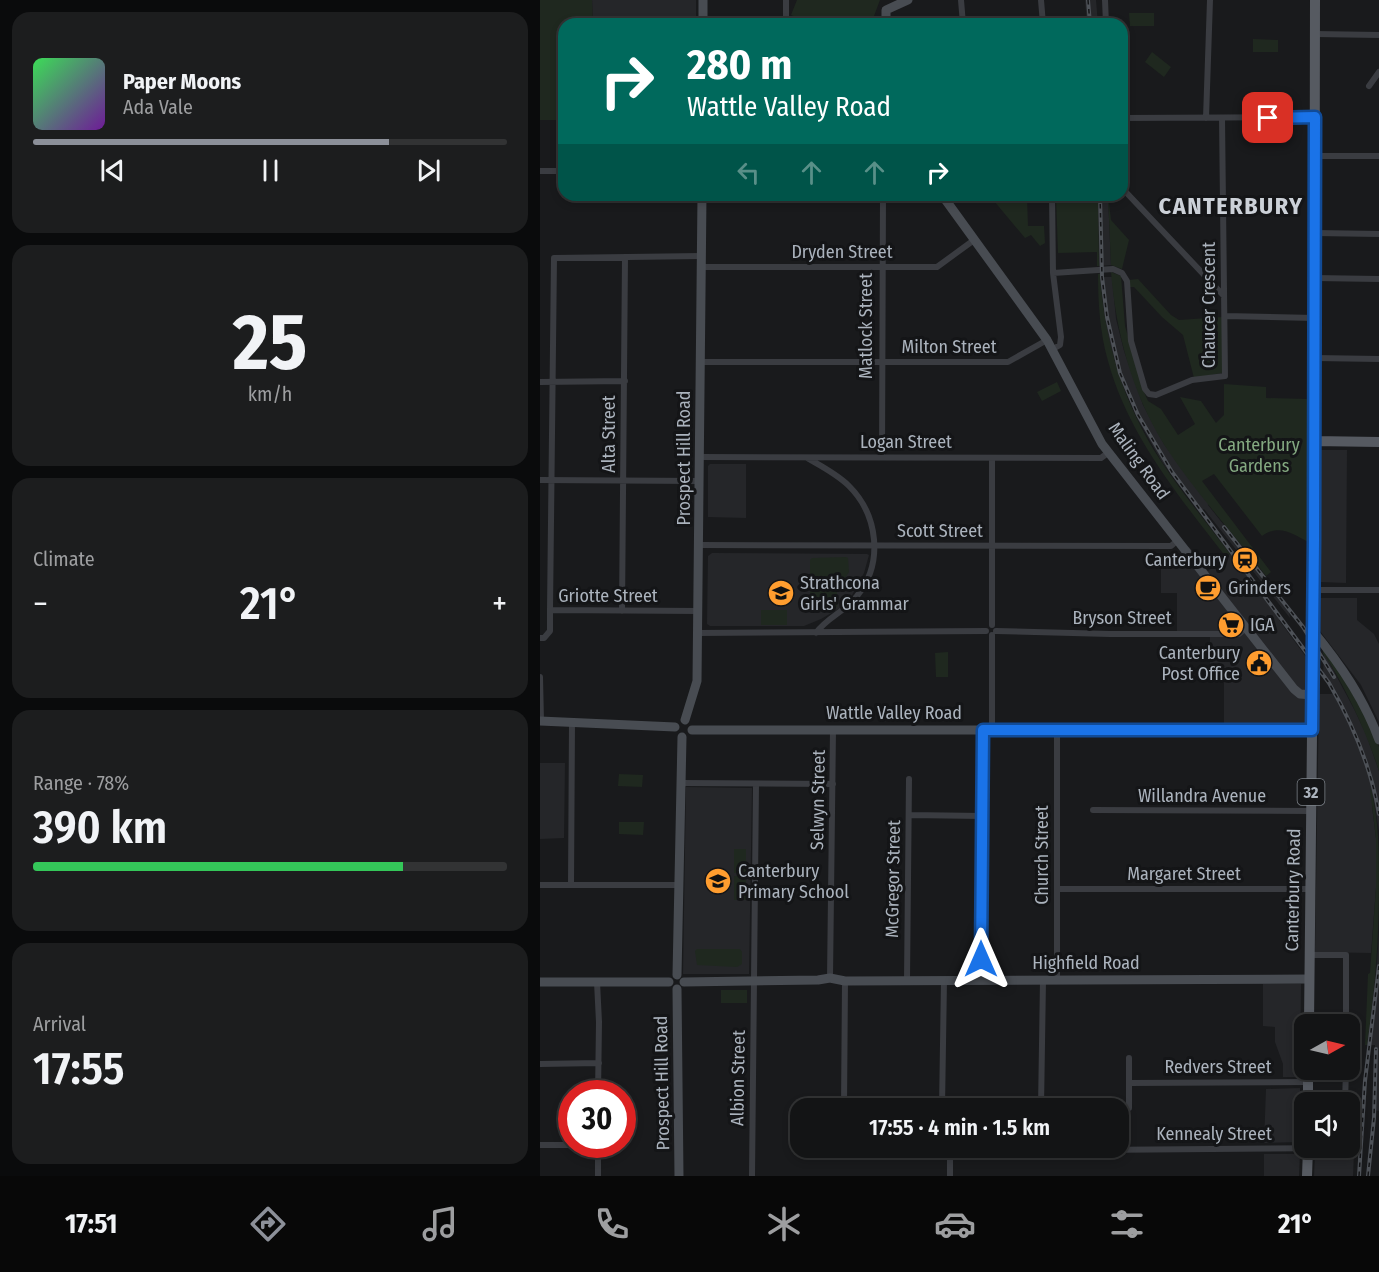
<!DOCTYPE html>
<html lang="en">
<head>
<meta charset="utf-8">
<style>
	:root { --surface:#131415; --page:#1c1d1e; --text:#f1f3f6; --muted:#9d9ea0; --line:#323334; --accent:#8c9099 }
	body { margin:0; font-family:"Fira Sans Condensed",sans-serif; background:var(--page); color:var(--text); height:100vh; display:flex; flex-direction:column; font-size:22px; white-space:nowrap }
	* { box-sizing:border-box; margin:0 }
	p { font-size:20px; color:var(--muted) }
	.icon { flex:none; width:33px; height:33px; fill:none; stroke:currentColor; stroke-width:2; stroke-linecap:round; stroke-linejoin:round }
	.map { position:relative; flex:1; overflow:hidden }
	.panel { display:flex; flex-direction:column; gap:12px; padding:12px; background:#0a0b0c; width:540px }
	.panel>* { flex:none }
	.banner { position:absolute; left:18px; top:18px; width:570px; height:183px; border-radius:18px; box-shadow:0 3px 9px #0003,0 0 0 2px var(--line); background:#00695c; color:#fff; overflow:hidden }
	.needle { width:39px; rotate:82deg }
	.tools { position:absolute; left:754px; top:1014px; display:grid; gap:12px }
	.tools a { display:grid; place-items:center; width:66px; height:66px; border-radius:12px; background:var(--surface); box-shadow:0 3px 9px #0003,0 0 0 2px var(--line); font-size:30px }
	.speed { position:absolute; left:18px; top:1080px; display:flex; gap:12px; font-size:30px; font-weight:700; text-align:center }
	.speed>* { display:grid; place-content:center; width:78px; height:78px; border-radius:50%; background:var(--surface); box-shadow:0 3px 9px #0003,0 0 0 2px var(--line); line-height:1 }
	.speed .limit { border:9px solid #d22; background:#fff; color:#111 }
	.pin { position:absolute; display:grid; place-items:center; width:51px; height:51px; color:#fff; margin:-26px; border-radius:12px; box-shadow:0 3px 9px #0006 }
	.me { position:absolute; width:66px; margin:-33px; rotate:0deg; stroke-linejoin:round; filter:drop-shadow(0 0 4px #0008) }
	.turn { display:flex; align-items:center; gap:21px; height:126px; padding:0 30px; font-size:27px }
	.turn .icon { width:78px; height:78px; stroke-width:2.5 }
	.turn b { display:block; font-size:42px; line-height:51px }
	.lanes { display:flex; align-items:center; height:57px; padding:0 30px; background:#0003; justify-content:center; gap:30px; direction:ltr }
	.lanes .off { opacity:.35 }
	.big { font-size:45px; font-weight:600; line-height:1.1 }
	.panel .tile { flex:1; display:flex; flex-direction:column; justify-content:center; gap:9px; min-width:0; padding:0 21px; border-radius:18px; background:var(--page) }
	.panel .dial { align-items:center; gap:0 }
	.dial b { font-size:78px; line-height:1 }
	.song { display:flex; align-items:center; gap:18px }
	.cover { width:72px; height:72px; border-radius:9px; background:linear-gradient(135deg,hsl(130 70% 55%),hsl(280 70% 35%)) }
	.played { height:6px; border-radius:3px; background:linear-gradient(90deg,var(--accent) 75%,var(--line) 75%) }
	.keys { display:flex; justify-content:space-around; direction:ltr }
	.heat { display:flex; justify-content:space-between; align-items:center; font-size:33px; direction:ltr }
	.charge { height:9px; border-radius:4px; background:linear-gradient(90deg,#34c759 78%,var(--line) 0) }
	.trip { position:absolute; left:250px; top:1098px; width:339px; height:60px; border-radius:18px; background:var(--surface); box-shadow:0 3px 9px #0003,0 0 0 2px var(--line); font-weight:600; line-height:60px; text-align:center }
	.menu { display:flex; height:96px; justify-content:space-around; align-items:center; background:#080808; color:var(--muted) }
	.menu .icon { width:42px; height:42px }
	.menu .on { color:var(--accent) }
	.menu b { font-size:27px; color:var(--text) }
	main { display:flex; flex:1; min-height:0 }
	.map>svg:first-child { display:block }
</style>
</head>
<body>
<main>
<section class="panel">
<div class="tile">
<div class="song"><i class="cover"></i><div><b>Paper Moons</b><p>Ada Vale</p></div></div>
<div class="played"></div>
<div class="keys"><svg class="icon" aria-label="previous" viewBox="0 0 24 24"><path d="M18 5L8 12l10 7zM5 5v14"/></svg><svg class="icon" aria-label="pause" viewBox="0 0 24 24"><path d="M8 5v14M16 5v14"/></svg><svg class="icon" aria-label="next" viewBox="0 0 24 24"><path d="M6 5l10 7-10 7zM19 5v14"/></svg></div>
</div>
<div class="tile dial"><b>25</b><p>km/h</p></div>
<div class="tile"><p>Climate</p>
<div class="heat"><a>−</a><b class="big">21°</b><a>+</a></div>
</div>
<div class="tile"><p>Range · 78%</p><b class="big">390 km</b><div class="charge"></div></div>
<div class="tile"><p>Arrival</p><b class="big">17:55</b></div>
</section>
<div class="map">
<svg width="839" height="1176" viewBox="0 0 839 1176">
	<rect width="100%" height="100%" fill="#191a1c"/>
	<path fill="#252629" d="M52,0h104v24h-103z
		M545,0h11l2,24h-11z
		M558,195h10l3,70 -12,1z
		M560,277h12l4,42 8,32 19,54 21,39 45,59 -1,2 80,101 2,12 -86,-109 -2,1 80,107 -3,3 27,37v71h-82v-45h-14v-50h-33v-40h-16v-35h12l16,-11 19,24 22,-17 -68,-92 -24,-42 -18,-41 -13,-45z
		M781,450h26l-1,133 -26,-1z
		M170,464h36v54l-38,-1v-51z
		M172,553l155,1 2,1 -5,18 -13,24 -11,11 -19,11 -17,7h-94l-3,-2 1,-68z
		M779,598h38v22l17,14 5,10v78l-18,-37 -41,-54z
		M784,653l30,56 12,25 13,37v60l-6,-36 -1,11 4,32v50l-5,65 -56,-1 4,-258h14l-10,-17z
		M0,763h25l-1,75 -24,1z
		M146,787l66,1 -3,186h-66z
		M839,931v180l-6,-1 2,-65h-8l9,-64z
		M723,984h38l-1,93h-17v-13l-8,-22v-15l-12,-1z
		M760,1088v54l-36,1 2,-54z
		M775,1153h39l-1,23h-39z
		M724,1154h36l-1,22h-35z"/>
	<path fill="#1f281f" d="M0,0h52l1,24h-29v96h-24z
		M257,0h83l-9,24h-58l-22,-9z
		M589,13h25v13h-24z
		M713,39l25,1v12h-25z
		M612,52l19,15 -7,10 -19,-15z
		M449,195l38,2 1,29h16l1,17 -5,3 -9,-11 -6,3z
		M556,195h2l1,71h-2v-14l-39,1 -2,-55 40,-1z
		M568,195l3,25 18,20 -7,29 -11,-4z
		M571,272l10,4 4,50 19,66 4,9 13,8 17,26 17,-11 -15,-27 21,4 15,22 8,-8v-31l42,3v11l41,1 1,143c-16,-9 -29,-18 -46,-6l-48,-62 -12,7 69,91 -5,4c-33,-43 -72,-85 -101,-130 -33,-53 -49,-113 -54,-174z
		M558,274h2c4,67 24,131 61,187 21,32 46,62 69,93l-4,3c-46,-59 -98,-122 -118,-196 -8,-28 -10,-58 -10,-87z
		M598,279l33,36 8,5 43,-3v56l-28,5 -11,-43 -21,-18 -28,-30h-4l-1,-7z
		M517,382l4,9 -19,10 -5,-9z
		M306,557l2,1 1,14 -12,18v17h-27v-47l2,-2z
		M221,610h26v15h-26z
		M783,650l13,13 37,68 6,16v24c-11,-34 -26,-67 -44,-99 -4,-6 -8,-15 -12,-18z
		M408,652v25h-12l-1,-24z
		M79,774l24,1 -1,12 -24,-1z
		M831,789c8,32 8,63 8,96 0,54 -4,106 -12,160h-2l3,-71 2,-1 6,-85v-50l-6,-48z
		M79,822h25l-1,13 -24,-1z
		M194,849h12v24h-12z
		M194,876h12v24h-12z
		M157,949h43l2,3v12l-5,3 -40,-2 -2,-14z
		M181,990h26v13h-26z"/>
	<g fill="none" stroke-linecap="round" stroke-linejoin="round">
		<path stroke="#3a3c41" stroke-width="6" d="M421,0l2,24
			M501,0l2,24
			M565,0l1,24
			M246,24v-24
			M775,34l64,1
			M829,86l10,-14
			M582,118l193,-1
			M666,118l4,-118
			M775,156h64
			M0,171h24
			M582,188l102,108
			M512,195l1,78 8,64 -1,8 -7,4
			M775,233l64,1
			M161,267h236l37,-27
			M513,273l60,-4 9,4 5,8 4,60 14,48 4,5 7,1 36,-15 33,-4 -3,-258
			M774,278l65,1
			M685,316l90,2
			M775,358l64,1
			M161,362h307l39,-22
			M0,382l85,-1
			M160,457l401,1 8,-6
			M342,457l1,-262
			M267,458c14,8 30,16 42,28 29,29 35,77 8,110 -11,15 -31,22 -41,37
			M0,480l160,1
			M160,545l471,1 7,-6
			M774,590h65
			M10,610l4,-352 147,-2
			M82,611l3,-354
			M452,625v-167
			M456,631l114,3h129l7,-6
			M158,633l288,-2
			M0,638h4l6,-7v-21l149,1
			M0,677l1,44
			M452,730v-95
			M517,730v250
			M141,783l152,1
			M553,810l218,1
			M369,815l74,1
			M0,885h140
			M31,885l1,-162
			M517,889h253
			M769,955h37v69
			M290,978l3,-248
			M367,980l2,-201
			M441,980l2,-250
			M57,982l2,40 -1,72
			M0,1064l59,-1
			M589,1083l179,-1
			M805,1102l1,-32
			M304,1108l1,-127
			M402,1108l2,-128
			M501,1108l2,-128
			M589,1108v-50
			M258,1135h3
			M0,1145h58
			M545,1148l6,2 245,-2
			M58,1176v-32
			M212,1176l4,-392
			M410,1176v-28"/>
		<path stroke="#484c52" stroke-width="9" d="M163,24v-24
			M346,24v-14l22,-10
			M402,195l105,145 55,104 192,245 6,5 12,1
			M773,631c28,34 51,68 66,109
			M145,720l12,-39 5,-486
			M0,721l135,6
			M152,730h620
			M137,975l5,-238
			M0,982h129
			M144,982l134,-2 12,-2 15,3 464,-2
			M137,989l2,187"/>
		<path stroke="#565a61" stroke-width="10" d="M774,441l65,1
			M769,1024l5,-483 1,-541
			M768,1102v-32
			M767,1176l1,-28"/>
		<defs>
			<path id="rail" d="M548,0l2,24
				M560,195l2,82 5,40 13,56 18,42 34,57 157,211c24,41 42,84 50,131
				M684,527l79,100 31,50
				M819,1176l6,-95 14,-115
				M828,1176l6,-58 2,-69"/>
		</defs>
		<use href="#rail" stroke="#4d5157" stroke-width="4"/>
		<use href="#rail" stroke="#141517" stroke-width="1.5" stroke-dasharray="4.5" stroke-linecap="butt"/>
	</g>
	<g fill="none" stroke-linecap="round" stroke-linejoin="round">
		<defs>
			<path id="route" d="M441,959l2,-229h329l2,-189 1,-424 -47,1"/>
		</defs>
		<use href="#route" stroke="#114b97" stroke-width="15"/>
		<use href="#route" stroke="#1a73e8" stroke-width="10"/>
	</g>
	<defs>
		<symbol id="station-disc" viewBox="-11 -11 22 22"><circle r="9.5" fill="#ff9d2f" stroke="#141517"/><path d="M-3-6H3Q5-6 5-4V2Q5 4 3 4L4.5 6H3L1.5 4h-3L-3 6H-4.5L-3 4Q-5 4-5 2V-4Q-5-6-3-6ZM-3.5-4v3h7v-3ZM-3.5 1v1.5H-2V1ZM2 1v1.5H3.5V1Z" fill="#111"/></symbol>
		<symbol id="cafe-disc" viewBox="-11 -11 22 22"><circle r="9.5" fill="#ff9d2f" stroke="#141517"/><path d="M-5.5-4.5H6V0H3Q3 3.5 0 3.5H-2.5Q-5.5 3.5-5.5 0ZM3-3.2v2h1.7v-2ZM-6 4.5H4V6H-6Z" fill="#111"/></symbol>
		<symbol id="school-disc" viewBox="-11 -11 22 22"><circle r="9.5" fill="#ff9d2f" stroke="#141517"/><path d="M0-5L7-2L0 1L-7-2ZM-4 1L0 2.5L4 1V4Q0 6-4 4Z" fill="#111"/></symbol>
		<symbol id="supermarket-disc" viewBox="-11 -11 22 22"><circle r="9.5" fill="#ff9d2f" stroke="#141517"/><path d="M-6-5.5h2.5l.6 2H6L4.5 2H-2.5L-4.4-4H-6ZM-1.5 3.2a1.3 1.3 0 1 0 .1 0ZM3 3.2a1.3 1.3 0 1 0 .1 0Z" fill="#111"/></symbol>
		<symbol id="civic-disc" viewBox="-11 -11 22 22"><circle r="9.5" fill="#ff9d2f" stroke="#141517"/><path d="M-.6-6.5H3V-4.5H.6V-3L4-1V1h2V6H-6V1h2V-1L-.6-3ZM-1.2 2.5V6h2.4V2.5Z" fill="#111"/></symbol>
	</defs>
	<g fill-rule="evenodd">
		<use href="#station-disc" x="690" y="545" width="30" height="30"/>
		<use href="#cafe-disc" x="653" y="573" width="30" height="30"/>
		<use href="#school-disc" x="226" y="578" width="30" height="30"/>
		<use href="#supermarket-disc" x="676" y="610" width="30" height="30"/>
		<use href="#civic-disc" x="704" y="648" width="30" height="30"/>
		<use href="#school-disc" x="163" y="866" width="30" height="30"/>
	</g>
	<g text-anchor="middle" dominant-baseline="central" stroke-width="6" stroke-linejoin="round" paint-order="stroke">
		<rect fill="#141517" stroke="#7e848b" stroke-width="1.5" x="757.5" y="779" width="27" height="26" rx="4.5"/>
		<g font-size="16" font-weight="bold" fill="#abb3bd">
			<text x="771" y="792">32</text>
		</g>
		<g font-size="18" fill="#abb3bd" stroke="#141517">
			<text x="302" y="252">Dryden Street</text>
			<text transform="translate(669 305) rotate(-90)">Chaucer Crescent</text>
			<text transform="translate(326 326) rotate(-90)">Matlock Street</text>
			<text x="409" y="347">Milton Street</text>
			<text transform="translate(69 434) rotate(-90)">Alta Street</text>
			<text x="366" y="442">Logan Street</text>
			<text transform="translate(144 458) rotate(-90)">Prospect Hill Road</text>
			<text transform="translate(599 461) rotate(54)">Maling Road</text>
			<text x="400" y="531">Scott Street</text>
			<text x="68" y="596">Griotte Street</text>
			<text x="582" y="618">Bryson Street</text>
			<text x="354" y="713">Wattle Valley Road</text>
			<text x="662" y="796">Willandra Avenue</text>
			<text transform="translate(278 800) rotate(-89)">Selwyn Street</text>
			<text transform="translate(502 855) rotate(-90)">Church Street</text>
			<text x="644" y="874">Margaret Street</text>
			<text transform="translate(353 879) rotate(-89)">McGregor Street</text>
			<text transform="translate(753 890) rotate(-89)">Canterbury Road</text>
			<text x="546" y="963">Highfield Road</text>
			<text x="678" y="1067">Redvers Street</text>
			<text transform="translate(198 1078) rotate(-89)">Albion Street</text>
			<text transform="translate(122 1083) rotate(-91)">Prospect Hill Road</text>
			<text x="674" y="1134">Kennealy Street</text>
		</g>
		<g font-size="18" fill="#84a981" stroke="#141517">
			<text x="719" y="445">Canterbury<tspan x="719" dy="21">Gardens</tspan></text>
		</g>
		<g font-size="18" fill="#abb3bd" stroke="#141517" text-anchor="start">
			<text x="686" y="560" text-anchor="end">Canterbury</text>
			<text x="260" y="583">Strathcona<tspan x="260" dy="21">Girls' Grammar</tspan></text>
			<text x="688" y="588">Grinders</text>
			<text x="710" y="625">IGA</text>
			<text x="700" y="653" text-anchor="end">Canterbury<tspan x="700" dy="21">Post Office</tspan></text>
			<text x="198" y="871">Canterbury<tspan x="198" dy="21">Primary School</tspan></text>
		</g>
		<g font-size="24" font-weight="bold" letter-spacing="1.5" fill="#ccd1d8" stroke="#141517">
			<text x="691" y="206">CANTERBURY</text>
		</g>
	</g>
</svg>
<div class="tools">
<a><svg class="needle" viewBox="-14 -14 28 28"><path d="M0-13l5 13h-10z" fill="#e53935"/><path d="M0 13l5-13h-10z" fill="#9d9ea0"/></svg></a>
<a><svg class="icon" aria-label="sound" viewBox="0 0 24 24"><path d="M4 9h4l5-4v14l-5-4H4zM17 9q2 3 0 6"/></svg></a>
</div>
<div class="speed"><div class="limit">30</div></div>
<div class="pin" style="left:728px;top:118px;background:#d93025"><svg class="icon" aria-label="arrive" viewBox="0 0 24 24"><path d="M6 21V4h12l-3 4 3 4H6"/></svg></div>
<svg class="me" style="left:441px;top:959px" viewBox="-20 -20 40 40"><path d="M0-17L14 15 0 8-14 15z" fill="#1a73e8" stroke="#fff" stroke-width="4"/></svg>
<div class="trip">17:55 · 4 min · 1.5 km</div>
<div class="banner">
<div class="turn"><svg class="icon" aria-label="right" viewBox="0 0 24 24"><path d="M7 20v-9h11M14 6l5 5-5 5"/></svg><div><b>280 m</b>Wattle Valley Road</div></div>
<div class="lanes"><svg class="icon off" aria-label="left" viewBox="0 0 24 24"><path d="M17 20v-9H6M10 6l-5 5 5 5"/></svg><svg class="icon off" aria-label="ahead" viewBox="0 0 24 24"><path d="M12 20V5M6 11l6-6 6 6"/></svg><svg class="icon off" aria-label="ahead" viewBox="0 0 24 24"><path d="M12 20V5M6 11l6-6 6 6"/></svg><svg class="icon" aria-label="right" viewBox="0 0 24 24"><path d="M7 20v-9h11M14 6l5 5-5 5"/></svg></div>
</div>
</div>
</main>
<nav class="menu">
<b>17:51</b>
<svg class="icon on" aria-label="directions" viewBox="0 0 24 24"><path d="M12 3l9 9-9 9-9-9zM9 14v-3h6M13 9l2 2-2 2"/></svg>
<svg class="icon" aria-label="music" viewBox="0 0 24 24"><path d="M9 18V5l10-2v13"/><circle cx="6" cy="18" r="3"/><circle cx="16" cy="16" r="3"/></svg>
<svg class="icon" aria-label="phone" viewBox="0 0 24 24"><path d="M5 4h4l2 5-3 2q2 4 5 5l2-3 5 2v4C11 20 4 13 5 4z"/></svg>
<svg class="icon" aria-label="climate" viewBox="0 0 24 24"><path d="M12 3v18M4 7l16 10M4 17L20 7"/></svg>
<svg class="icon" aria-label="car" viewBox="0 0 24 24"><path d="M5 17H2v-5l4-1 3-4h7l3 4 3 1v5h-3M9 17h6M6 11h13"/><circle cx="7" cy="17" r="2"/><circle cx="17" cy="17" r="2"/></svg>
<svg class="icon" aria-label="filters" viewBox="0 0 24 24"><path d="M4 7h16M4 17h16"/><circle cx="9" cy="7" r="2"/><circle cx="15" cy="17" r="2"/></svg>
<b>21°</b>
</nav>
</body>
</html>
